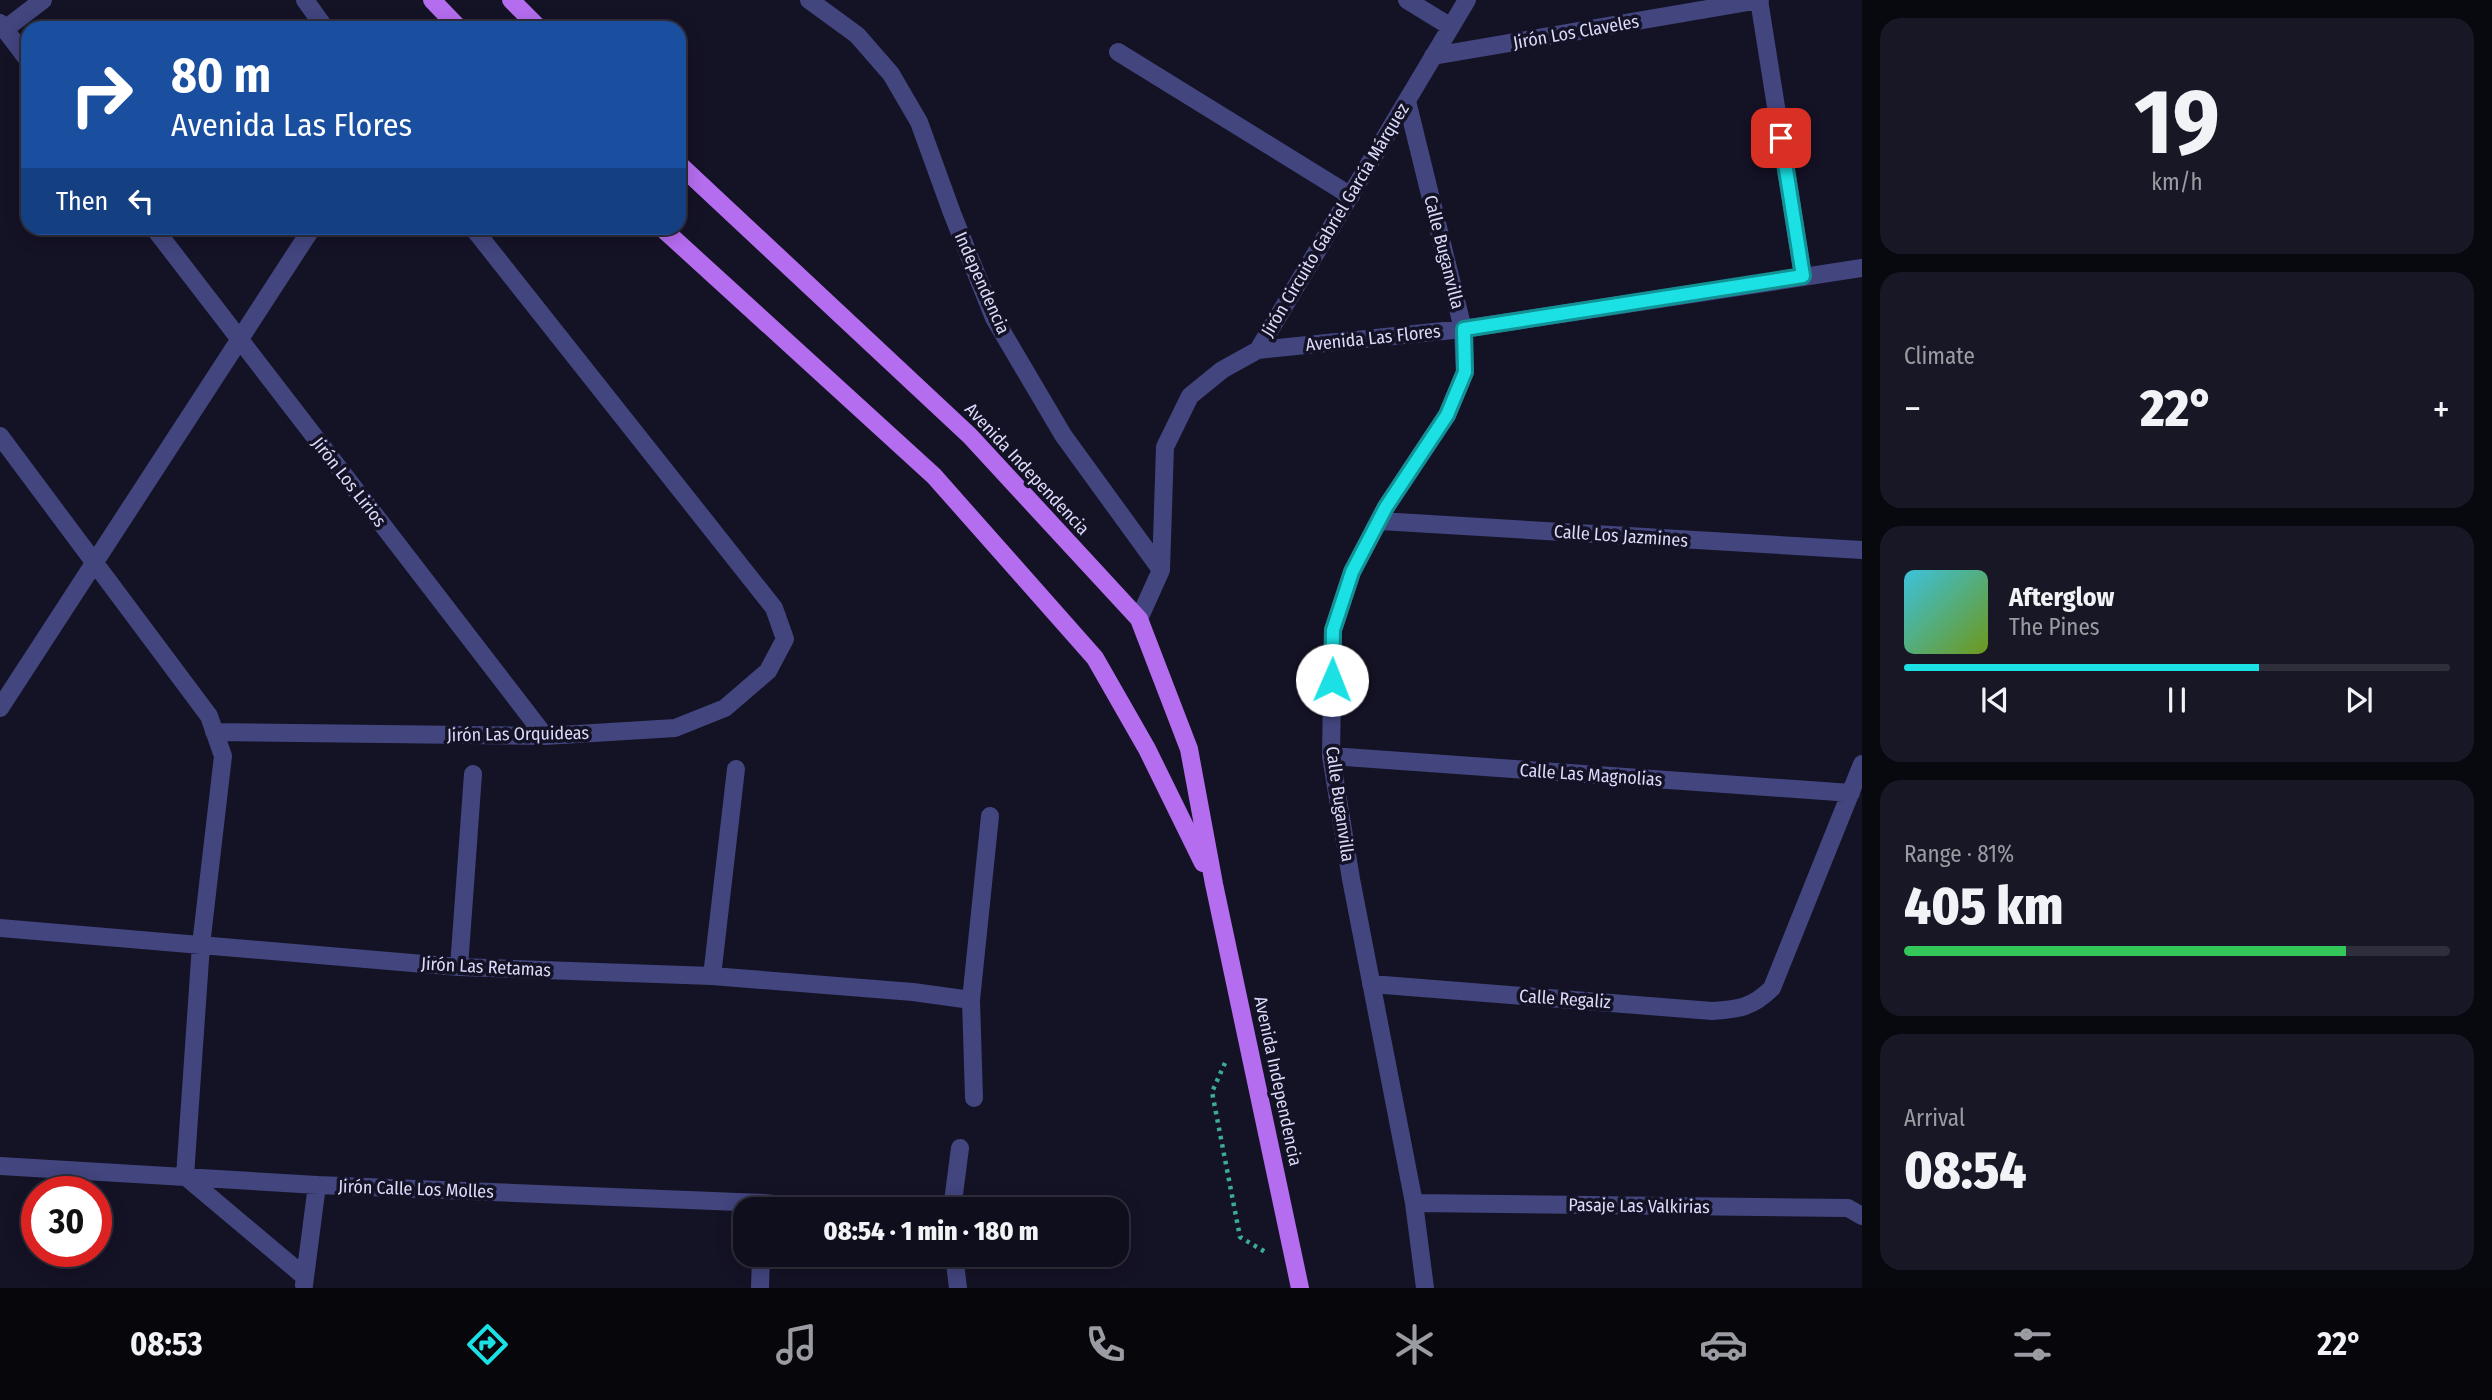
<!DOCTYPE html>
<html lang="en">
<head>
<meta charset="utf-8">
<style>
	:root { --surface:#0f0e1c; --page:#181725; --text:#f1f3f6; --muted:#9b9ca3; --line:#2f2e3b; --accent:#1be1e5 }
	body { margin:0; font-family:"Fira Sans Condensed",sans-serif; background:var(--page); color:var(--text); height:100vh; display:flex; flex-direction:column; font-size:26px; white-space:nowrap }
	* { box-sizing:border-box; margin:0 }
	p { font-size:23px; color:var(--muted) }
	.icon { flex:none; width:38px; height:38px; fill:none; stroke:currentColor; stroke-width:2; stroke-linecap:round; stroke-linejoin:round }
	.map { position:relative; flex:1; overflow:hidden }
	.side { display:flex; flex-direction:column; gap:18px; padding:18px; background:#08080f; width:630px }
	.side>* { flex:none }
	.hud { position:absolute; left:21px; top:21px; width:665px; height:214px; border-radius:21px; box-shadow:0 4px 18px #0003,0 0 0 2px var(--line); background:#1a4fa0; color:#fff; overflow:hidden }
	.speed { position:absolute; left:21px; top:1176px; display:flex; gap:14px; font-size:35px; font-weight:700; text-align:center }
	.speed>* { display:grid; place-content:center; width:91px; height:91px; border-radius:50%; background:var(--surface); box-shadow:0 4px 18px #0003,0 0 0 2px var(--line); line-height:1 }
	.speed .limit { border:10px solid #d22; background:#fff; color:#111 }
	.pin { position:absolute; display:grid; place-items:center; width:60px; height:60px; color:#fff; margin:-30px; border-radius:14px; box-shadow:0 4px 10px #0006 }
	.me { position:absolute; width:77px; margin:-38px; rotate:1deg; stroke-linejoin:round; filter:drop-shadow(0 0 5px #0008) }
	.turn { display:flex; align-items:center; gap:24px; height:147px; padding:0 35px; font-size:32px }
	.turn .icon { width:91px; height:91px; stroke-width:2.5 }
	.turn b { display:block; font-size:49px; line-height:60px }
	.then { display:flex; align-items:center; height:66px; padding:0 35px; background:#0003; gap:14px; font-size:26px }
	.big { font-size:52px; font-weight:800; line-height:1.1 }
	.side .card { flex:1; display:flex; flex-direction:column; justify-content:center; gap:10px; min-width:0; padding:0 24px; border-radius:21px; background:var(--page) }
	.side .dial { align-items:center; gap:0 }
	.dial b { font-size:91px; line-height:1 }
	.song { display:flex; align-items:center; gap:21px }
	.cover { width:84px; height:84px; border-radius:10px; background:linear-gradient(135deg,hsl(190 70% 55%),hsl(80 70% 35%)) }
	.played { height:7px; border-radius:4px; background:linear-gradient(90deg,var(--accent) 65%,var(--line) 65%) }
	.keys { display:flex; justify-content:space-around; direction:ltr }
	.heat { display:flex; justify-content:space-between; align-items:center; font-size:38px; direction:ltr }
	.charge { height:10px; border-radius:5px; background:linear-gradient(90deg,#34c759 81%,var(--line) 0) }
	.trip { position:absolute; left:733px; top:1197px; width:396px; height:70px; border-radius:21px; background:var(--surface); box-shadow:0 4px 18px #0003,0 0 0 2px var(--line); font-weight:800; line-height:70px; text-align:center }
	.tab-bar { display:flex; height:112px; justify-content:space-around; align-items:center; background:#06060b; color:var(--muted) }
	.tab-bar .icon { width:49px; height:49px }
	.tab-bar .on { color:var(--accent) }
	.tab-bar b { font-size:32px; color:var(--text) }
	main { display:flex; flex:1; min-height:0 }
	.map>svg:first-child { display:block }
</style>
</head>
<body>
<main>
<div class="map">
<svg width="1862" height="1288" viewBox="0 0 1862 1288">
	<rect width="100%" height="100%" fill="#141225"/>
	<g fill="none" stroke-linecap="round" stroke-linejoin="round">
		<path stroke="#3dab9c" stroke-width="4.5" stroke-dasharray="3.5 5" stroke-linecap="butt" d="M1225,1063l-13,29 28,145 27,16"/>
		<path stroke="#42457e" stroke-width="18" d="M305,0l20,28
			M809,0l48,35 34,39 28,48 33,91 42,105 69,117 98,135
			M1407,0l44,27
			M1759,0l44,276
			M0,23l28,37
			M5,29l38,-29
			M1118,52l233,144
			M1433,56l327,-56
			M1407,101l56,228 2,43 -18,43 -61,92 -34,65 -19,58 -2,126 20,123 63,324 11,85
			M154,228l391,508
			M1258,350l205,-21 399,-61
			M0,436l209,280 14,40 -22,189 -16,231 120,101
			M1380,521l482,29
			M1139,619l22,-49 4,-123 25,-51 32,-26 36,-20 209,-350
			M0,708l312,-480
			M214,732l331,4 130,-8 50,-20 43,-37 17,-32 -11,-31 -301,-380
			M1331,756l520,37
			M0,928l459,39 253,9 201,16 58,8
			M459,967l14,-193
			M712,976l24,-207
			M1371,984l341,27c27,-2 40,-3 60,-23l90,-224
			M974,1098l-3,-98 19,-184
			M0,1166l317,19 446,18 69,6
			M1414,1203l434,5 14,8
			M952,1209l8,-61
			M954,1255l4,33
			M304,1285l13,-100
			M760,1288l1,-33"/>
		<path stroke="#b46dee" stroke-width="18" d="M432,0l27,28
			M511,0l28,28
			M679,164l291,272 169,183 50,130 25,135 86,404
			M662,228l272,248 161,182 52,91 56,114"/>
	</g>
	<g fill="none" stroke-linecap="round" stroke-linejoin="round">
		<defs>
			<path id="route" d="M1332,680l1,-50 19,-58 34,-65 61,-92 18,-43 -1,-43 339,-53 -22,-138"/>
		</defs>
		<use href="#route" stroke="#129295" stroke-width="18"/>
		<use href="#route" stroke="#1be1e5" stroke-width="12"/>
	</g>
	<g text-anchor="middle" dominant-baseline="central" stroke-width="7" stroke-linejoin="round" paint-order="stroke">
		<g font-size="18" fill="#dbdafb" stroke="#141225">
			<text transform="translate(1576 32) rotate(-10)">Jirón Los Claveles</text>
			<text transform="translate(1335 220) rotate(-59)">Jirón Circuito Gabriel García Márquez</text>
			<text transform="translate(1444 252) rotate(76)">Calle Buganvilla</text>
			<text transform="translate(982 283) rotate(66)">Independencia</text>
			<text transform="translate(1373 338) rotate(-6)">Avenida Las Flores</text>
			<text transform="translate(1027 469) rotate(47)">Avenida Independencia</text>
			<text transform="translate(349 482) rotate(52)">Jirón Los Lirios</text>
			<text transform="translate(1621 536) rotate(4)">Calle Los Jazmines</text>
			<text transform="translate(518 734) rotate(-1)">Jirón Las Orquideas</text>
			<text transform="translate(1591 775) rotate(4)">Calle Las Magnolias</text>
			<text transform="translate(1340 804) rotate(82)">Calle Buganvilla</text>
			<text transform="translate(486 967) rotate(3)">Jirón Las Retamas</text>
			<text transform="translate(1565 999) rotate(4)">Calle Regaliz</text>
			<text transform="translate(1278 1081) rotate(78)">Avenida Independencia</text>
			<text transform="translate(416 1189) rotate(2)">Jirón Calle Los Molles</text>
			<text transform="translate(1639 1206) rotate(1)">Pasaje Las Valkirias</text>
		</g>
	</g>
</svg>
<div class="speed"><div class="limit">30</div></div>
<div class="pin" style="left:1781px;top:138px;background:#d93025"><svg class="icon" aria-label="arrive" viewBox="0 0 24 24"><path d="M6 21V4h12l-3 4 3 4H6"/></svg></div>
<svg class="me" style="left:1332px;top:680px" viewBox="-20 -20 40 40"><circle r="19" fill="#fff"/><path d="M0-13L10 11 0 6-10 11z" fill="#1be1e5"/></svg>
<div class="trip">08:54 · 1 min · 180 m</div>
<div class="hud">
<div class="turn"><svg class="icon" aria-label="right" viewBox="0 0 24 24"><path d="M7 20v-9h11M14 6l5 5-5 5"/></svg><div><b>80 m</b>Avenida Las Flores</div></div>
<div class="then">Then<svg class="icon" aria-label="left" viewBox="0 0 24 24"><path d="M17 20v-9H6M10 6l-5 5 5 5"/></svg></div>
</div>
</div>
<section class="side">
<div class="card dial"><b>19</b><p>km/h</p></div>
<div class="card"><p>Climate</p>
<div class="heat"><a>−</a><b class="big">22°</b><a>+</a></div>
</div>
<div class="card">
<div class="song"><i class="cover"></i><div><b>Afterglow</b><p>The Pines</p></div></div>
<div class="played"></div>
<div class="keys"><svg class="icon" aria-label="previous" viewBox="0 0 24 24"><path d="M18 5L8 12l10 7zM5 5v14"/></svg><svg class="icon" aria-label="pause" viewBox="0 0 24 24"><path d="M8 5v14M16 5v14"/></svg><svg class="icon" aria-label="next" viewBox="0 0 24 24"><path d="M6 5l10 7-10 7zM19 5v14"/></svg></div>
</div>
<div class="card"><p>Range · 81%</p><b class="big">405 km</b><div class="charge"></div></div>
<div class="card"><p>Arrival</p><b class="big">08:54</b></div>
</section>
</main>
<nav class="tab-bar">
<b>08:53</b>
<svg class="icon on" aria-label="directions" viewBox="0 0 24 24"><path d="M12 3l9 9-9 9-9-9zM9 14v-3h6M13 9l2 2-2 2"/></svg>
<svg class="icon" aria-label="music" viewBox="0 0 24 24"><path d="M9 18V5l10-2v13"/><circle cx="6" cy="18" r="3"/><circle cx="16" cy="16" r="3"/></svg>
<svg class="icon" aria-label="phone" viewBox="0 0 24 24"><path d="M5 4h4l2 5-3 2q2 4 5 5l2-3 5 2v4C11 20 4 13 5 4z"/></svg>
<svg class="icon" aria-label="climate" viewBox="0 0 24 24"><path d="M12 3v18M4 7l16 10M4 17L20 7"/></svg>
<svg class="icon" aria-label="car" viewBox="0 0 24 24"><path d="M5 17H2v-5l4-1 3-4h7l3 4 3 1v5h-3M9 17h6M6 11h13"/><circle cx="7" cy="17" r="2"/><circle cx="17" cy="17" r="2"/></svg>
<svg class="icon" aria-label="filters" viewBox="0 0 24 24"><path d="M4 7h16M4 17h16"/><circle cx="9" cy="7" r="2"/><circle cx="15" cy="17" r="2"/></svg>
<b>22°</b>
</nav>
</body>
</html>
